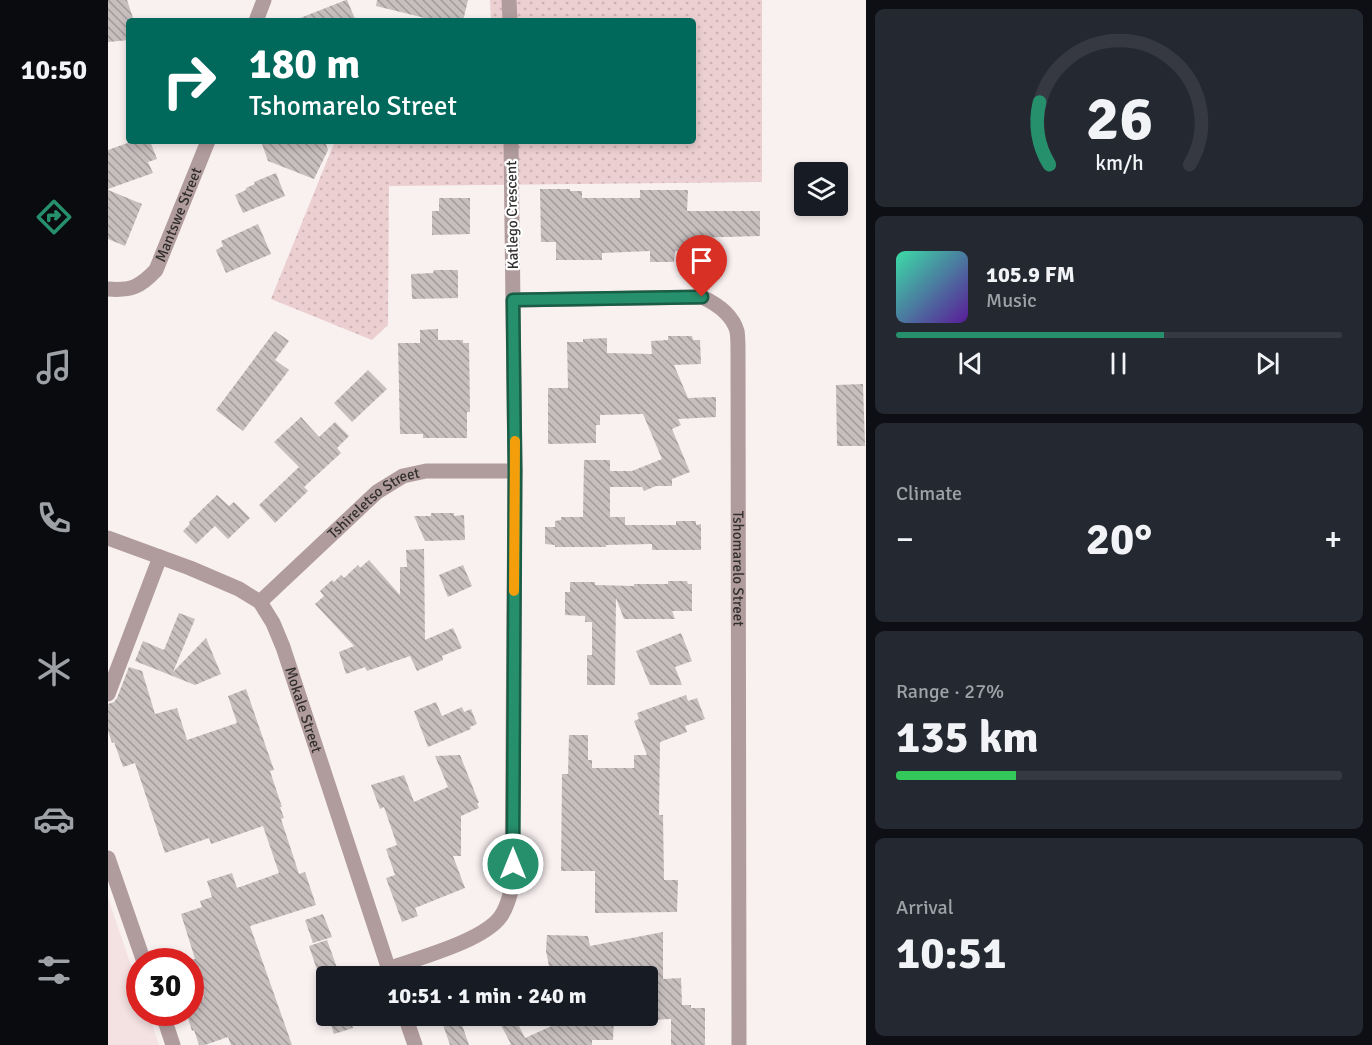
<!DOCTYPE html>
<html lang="en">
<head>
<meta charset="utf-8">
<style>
	:root { --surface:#171b24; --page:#242831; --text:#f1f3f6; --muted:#9ea1a6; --line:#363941; --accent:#268f6c }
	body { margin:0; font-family:Signika,sans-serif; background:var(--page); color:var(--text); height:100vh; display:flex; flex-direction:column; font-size:22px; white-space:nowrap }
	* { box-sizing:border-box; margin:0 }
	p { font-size:20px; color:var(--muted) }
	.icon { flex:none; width:33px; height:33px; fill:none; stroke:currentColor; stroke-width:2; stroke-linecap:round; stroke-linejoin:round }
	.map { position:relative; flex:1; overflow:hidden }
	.details { display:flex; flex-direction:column; gap:9px; padding:9px; background:#0d0f14; width:506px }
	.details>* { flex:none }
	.guide { position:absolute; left:18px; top:18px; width:570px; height:126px; border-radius:6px; box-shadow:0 3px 9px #0003; background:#00695c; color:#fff; overflow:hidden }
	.tools { position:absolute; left:686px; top:162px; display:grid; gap:12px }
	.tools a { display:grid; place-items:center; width:54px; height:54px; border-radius:6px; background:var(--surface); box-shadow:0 3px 9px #0003; font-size:30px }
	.speed { position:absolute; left:18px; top:948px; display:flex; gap:12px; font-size:30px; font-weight:700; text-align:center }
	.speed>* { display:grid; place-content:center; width:78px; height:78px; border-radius:50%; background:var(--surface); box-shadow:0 3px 9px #0003; line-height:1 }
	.speed .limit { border:9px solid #d22; background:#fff; color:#111 }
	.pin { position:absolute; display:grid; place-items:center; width:51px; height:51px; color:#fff; margin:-62px -26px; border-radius:50% 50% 50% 0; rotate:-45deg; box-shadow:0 0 6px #0007 }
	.pin .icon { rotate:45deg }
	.me { position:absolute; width:66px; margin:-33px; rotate:0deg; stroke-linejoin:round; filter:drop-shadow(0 0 4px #0008) }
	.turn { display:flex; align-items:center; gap:21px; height:126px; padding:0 24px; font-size:27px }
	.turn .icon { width:78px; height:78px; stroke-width:2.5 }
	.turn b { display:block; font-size:42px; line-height:51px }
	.big { font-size:45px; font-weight:800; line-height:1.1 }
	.details .widget { flex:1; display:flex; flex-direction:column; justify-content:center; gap:9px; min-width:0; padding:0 21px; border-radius:9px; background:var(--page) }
	.details .dial { align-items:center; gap:0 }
	.dial svg { height:156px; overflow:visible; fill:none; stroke:var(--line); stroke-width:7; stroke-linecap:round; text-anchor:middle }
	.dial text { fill:var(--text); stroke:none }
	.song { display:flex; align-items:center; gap:18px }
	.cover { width:72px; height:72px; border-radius:9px; background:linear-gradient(135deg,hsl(160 70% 55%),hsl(270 70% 35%)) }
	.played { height:6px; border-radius:3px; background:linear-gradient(90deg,var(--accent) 60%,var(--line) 60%) }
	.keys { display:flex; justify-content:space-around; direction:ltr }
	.heat { display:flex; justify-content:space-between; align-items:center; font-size:33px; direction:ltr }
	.charge { height:9px; border-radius:4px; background:linear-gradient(90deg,#34c759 27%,var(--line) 0) }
	.trip { position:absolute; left:208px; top:966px; width:342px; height:60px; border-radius:6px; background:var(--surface); box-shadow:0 3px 9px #0003; font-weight:800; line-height:60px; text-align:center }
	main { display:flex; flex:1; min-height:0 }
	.menu { display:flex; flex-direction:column; width:108px; justify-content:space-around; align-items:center; background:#090b0e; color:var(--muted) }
	.menu .icon { width:42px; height:42px }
	.menu .active { color:var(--accent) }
	.menu b { font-size:27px; color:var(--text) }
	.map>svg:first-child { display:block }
</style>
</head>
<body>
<main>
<nav class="menu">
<b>10:50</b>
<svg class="icon active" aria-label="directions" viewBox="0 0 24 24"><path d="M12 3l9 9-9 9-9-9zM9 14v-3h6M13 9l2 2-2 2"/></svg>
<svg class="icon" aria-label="music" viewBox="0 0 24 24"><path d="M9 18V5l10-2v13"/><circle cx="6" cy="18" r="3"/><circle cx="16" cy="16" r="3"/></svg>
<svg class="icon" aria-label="phone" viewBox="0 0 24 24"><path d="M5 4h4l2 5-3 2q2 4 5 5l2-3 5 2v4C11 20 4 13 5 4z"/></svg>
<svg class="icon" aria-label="climate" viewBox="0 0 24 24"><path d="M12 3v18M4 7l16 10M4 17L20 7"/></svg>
<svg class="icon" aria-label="car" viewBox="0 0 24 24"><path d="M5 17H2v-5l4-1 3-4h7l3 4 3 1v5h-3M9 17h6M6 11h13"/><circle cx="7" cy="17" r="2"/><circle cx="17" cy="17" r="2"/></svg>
<svg class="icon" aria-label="filters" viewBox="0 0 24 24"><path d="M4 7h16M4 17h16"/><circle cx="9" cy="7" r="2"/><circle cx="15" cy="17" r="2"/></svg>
</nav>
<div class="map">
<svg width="759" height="1045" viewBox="0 0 759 1045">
	<defs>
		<pattern id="grass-dots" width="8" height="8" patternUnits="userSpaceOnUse" patternTransform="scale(1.5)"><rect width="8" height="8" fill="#eccfd0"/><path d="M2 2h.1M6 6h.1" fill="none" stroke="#cbb2b3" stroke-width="1.8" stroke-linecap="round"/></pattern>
		<pattern id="building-back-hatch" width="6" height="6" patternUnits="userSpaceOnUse" patternTransform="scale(1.5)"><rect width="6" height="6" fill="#c7bebe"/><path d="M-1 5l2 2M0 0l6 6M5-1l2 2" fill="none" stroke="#a29b9b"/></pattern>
	</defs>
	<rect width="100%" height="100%" fill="#f9f0f0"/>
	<path fill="#f4e1e2" d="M0,898l31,91 1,23 8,1 11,32h-51z"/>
	<path fill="url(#grass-dots)" d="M382,0h272v182l-373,4 -1,139 -16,15 -101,-41 64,-158h358v-120h-202z"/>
	<path fill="url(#building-back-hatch)" d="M0,0h19l7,21h-5v19l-21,2z
		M238,0h1l9,21h-61v-1z
		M269,0h91l-5,21h-26l-61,-15z
		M25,141h17l7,18 -9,3 5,11 -45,16v-39z
		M153,141h64l3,9 -14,29 -46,-18z
		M168,173l9,23 -42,17 -8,-18 11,-5v-2l9,-4 -1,-2z
		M432,189h30v2h12v7h58v-8h48l-1,21h73v25l-71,2v13h-14l-1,11h-24v-11l-48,2v7h-46v-18h-15z
		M0,190l34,14 -17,42 -17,-7z
		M331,198h31v36l-38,1v-24h7z
		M150,224l13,30 -45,19 -10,-23 7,-4 -2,-5z
		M326,270h24v28l-46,1 -1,-25 22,-1z
		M330,329v11h25v3h6l1,69h-3v26h-44v-4h-23l-2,-91h22v-13z
		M167,331l14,10 -14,19 14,10 -46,61 -27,-21z
		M560,336h24l1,4h7l1,24 -27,1 14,33 28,-1v20l-38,2 3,6 -9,4 18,43 -18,7v7h-16l-12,5 -2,-4h-32v30h15v8h51v-4h20v4l5,-1v26h-49v-6l-46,1v2h-51v-2l-10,-1v-17h10v-6l6,-1v-3h22l1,-57h26v11h22l30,-12 -19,-45 -43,1v10h-4v18l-48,1v-56h20l-1,-46h16v-3l24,-1v15l45,1 -1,-13 17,-1z
		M260,370l19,19 -35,33 -18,-19z
		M755,384l2,62h-28l-1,-61z
		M193,417l18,20 16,-15 14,14 -12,12 4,5 -37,34 4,4 -33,32 -16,-18 40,-38 -25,-25z
		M109,495l12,11 5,-4 16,16 -22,21 -13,-13 -19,18 -13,-13 7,-7 -1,-2z
		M323,513h23v3l10,-1 1,25 -40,1 -11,-25h17z
		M316,549l1,91 28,-12 9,20 -20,8 1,4 -26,11 -7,-15 -43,15 -2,-4 -19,7 -7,-22 15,-6 -39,-42 9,-8 -4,-5 12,-11 2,2 7,-7 3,3 14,-13 2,3 9,-8 31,35v-28h7l-1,-17z
		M355,565l9,21 -24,11 -9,-22z
		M560,581h19l1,3h4v27h-20l3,8h-51l-8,-21 -1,87h-28v-30h5v-33h-7v-6l-20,-1v-23h5v-10h25v3l39,1v-2h34z
		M71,613l16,6 -22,53 33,-34 15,36 -26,11 -60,-24 8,-20 21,9z
		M573,633l11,28 -17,6 7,18h-32l-14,-34z
		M21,667l13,4 13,43 22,-6 10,32 50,-17 -9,-27 18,-7 28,81 -4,1 12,36h-2l4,11 -3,1 18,55 6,-2 11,33 -66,21 42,119h-61l-3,-8 -23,8h-6l-5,-15 -2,1 -6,-19h4v-10l14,-5 -13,-37 4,-1 -14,-45 21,-7 -2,-6 12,-4 -5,-16 25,-8 5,15 42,-15 -16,-47 -52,18 -2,-6 -44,15 -30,-90 -12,4 -9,-25 -2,1 -4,-12v-27l6,-2 3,-4z
		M578,695l2,6 9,-3 8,21 -20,7 2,6 -27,10 -1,73h4l1,65h14l-1,32 -82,1v-42h-34l1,-97h6l1,-39h19v25h4v8h42v-13h13l-13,-34 5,-2 -2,-6z
		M328,702l6,14 20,-9 2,5 7,-3 6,15 -7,3 1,2 -43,18 -14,-36z
		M352,755l19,48h-2l2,5 -18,8v40h-8l12,32 -50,20 3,8 -16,6 -16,-44 9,-3 -9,-26 11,-4 -13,-38 -4,2 -9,-24 33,-10 10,27 34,-15 -13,-31z
		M215,914l9,23 -19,6 -8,-23z
		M555,932v47l18,-1 1,27h9v3h14v37h-34v-26l-23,1v-44h-97l-5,-25 1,-16 41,1 2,10z
		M219,940l13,36h-21l-10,-30z
		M220,1016h21l4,12 -19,6z
		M332,1016h19l10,29h-19z
		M388,1016h18l11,22 31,-14v-5h7v-3h51l-1,24h-21v5h-83l2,-1z"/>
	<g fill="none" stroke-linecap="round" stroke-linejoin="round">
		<g stroke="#b19c9d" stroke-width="15">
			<path d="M401,0l1,21"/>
			<path d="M148,21l8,-21"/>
			<path id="s1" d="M0,289c23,2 32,-2 48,-19l52,-129"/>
			<path id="s2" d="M405,300l189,-3c15,7 30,17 35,34 1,6 1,14 1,20l1,694"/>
			<path id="s3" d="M0,538l82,30 49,21 21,13 13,21 10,24 108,329"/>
			<path id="s4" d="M152,602l117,-110 26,-16 23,-5h89"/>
			<path d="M0,694l52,-137"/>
			<path d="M0,858l36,104"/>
			<path d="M280,969c30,-11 96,-28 113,-53 6,-9 9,-20 11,-30l3,-415 -4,-330"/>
			<path d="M54,1012l11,33"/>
			<path d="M297,1016l10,29"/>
		</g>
	</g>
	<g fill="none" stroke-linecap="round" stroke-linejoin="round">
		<defs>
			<path id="route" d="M405,864l2,-393 -2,-171 189,-3"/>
		</defs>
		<use href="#route" stroke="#195d46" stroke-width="15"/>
		<use href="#route" stroke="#268f6c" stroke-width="10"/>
		<path stroke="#f59e0b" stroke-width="10" d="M406,591l1,-150"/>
	</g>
	<g text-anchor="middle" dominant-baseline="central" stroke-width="4.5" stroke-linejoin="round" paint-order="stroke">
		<g font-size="15" fill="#322f2f" stroke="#fff">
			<text stroke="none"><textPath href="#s1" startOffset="114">Mantswe Street</textPath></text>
			<text transform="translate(404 215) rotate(-91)">Katlego Crescent</text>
			<text stroke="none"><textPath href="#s4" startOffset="152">Tshireletso Street</textPath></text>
			<text stroke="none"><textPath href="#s2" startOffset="477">Tshomarelo Street</textPath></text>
			<text stroke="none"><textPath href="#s3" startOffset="282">Mokale Street</textPath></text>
		</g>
	</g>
</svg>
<div class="tools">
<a><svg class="icon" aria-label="layers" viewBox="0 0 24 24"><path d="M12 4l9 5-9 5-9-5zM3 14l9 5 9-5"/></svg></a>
</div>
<div class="speed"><div class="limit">30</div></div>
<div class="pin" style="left:594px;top:297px;background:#d93025"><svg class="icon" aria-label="arrive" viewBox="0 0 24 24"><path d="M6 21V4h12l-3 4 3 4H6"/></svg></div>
<svg class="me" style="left:405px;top:864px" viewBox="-20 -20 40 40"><circle r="17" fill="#268f6c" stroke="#fff" stroke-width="3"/><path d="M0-11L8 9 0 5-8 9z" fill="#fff"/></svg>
<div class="trip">10:51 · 1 min · 240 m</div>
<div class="guide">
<div class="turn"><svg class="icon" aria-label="right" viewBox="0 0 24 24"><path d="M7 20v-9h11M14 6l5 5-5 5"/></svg><div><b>180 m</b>Tshomarelo Street</div></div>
</div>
</div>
<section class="details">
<div class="widget dial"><svg viewBox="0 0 100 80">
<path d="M14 69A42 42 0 1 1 86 69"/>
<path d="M14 69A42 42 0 0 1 9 37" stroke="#268f6c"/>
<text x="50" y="56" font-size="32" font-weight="700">26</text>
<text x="50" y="72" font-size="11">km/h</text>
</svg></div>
<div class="widget">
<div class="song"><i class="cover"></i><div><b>105.9 FM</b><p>Music</p></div></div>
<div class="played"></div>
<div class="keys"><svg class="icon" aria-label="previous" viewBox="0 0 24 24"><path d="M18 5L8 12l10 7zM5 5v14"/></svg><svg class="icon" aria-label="pause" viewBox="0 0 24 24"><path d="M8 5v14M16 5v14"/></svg><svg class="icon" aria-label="next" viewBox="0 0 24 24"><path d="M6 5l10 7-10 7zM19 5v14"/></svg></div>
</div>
<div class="widget"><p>Climate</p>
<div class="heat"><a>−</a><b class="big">20°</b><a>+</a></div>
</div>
<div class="widget"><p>Range · 27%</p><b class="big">135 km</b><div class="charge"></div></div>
<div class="widget"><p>Arrival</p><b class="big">10:51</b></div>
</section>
</main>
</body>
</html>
